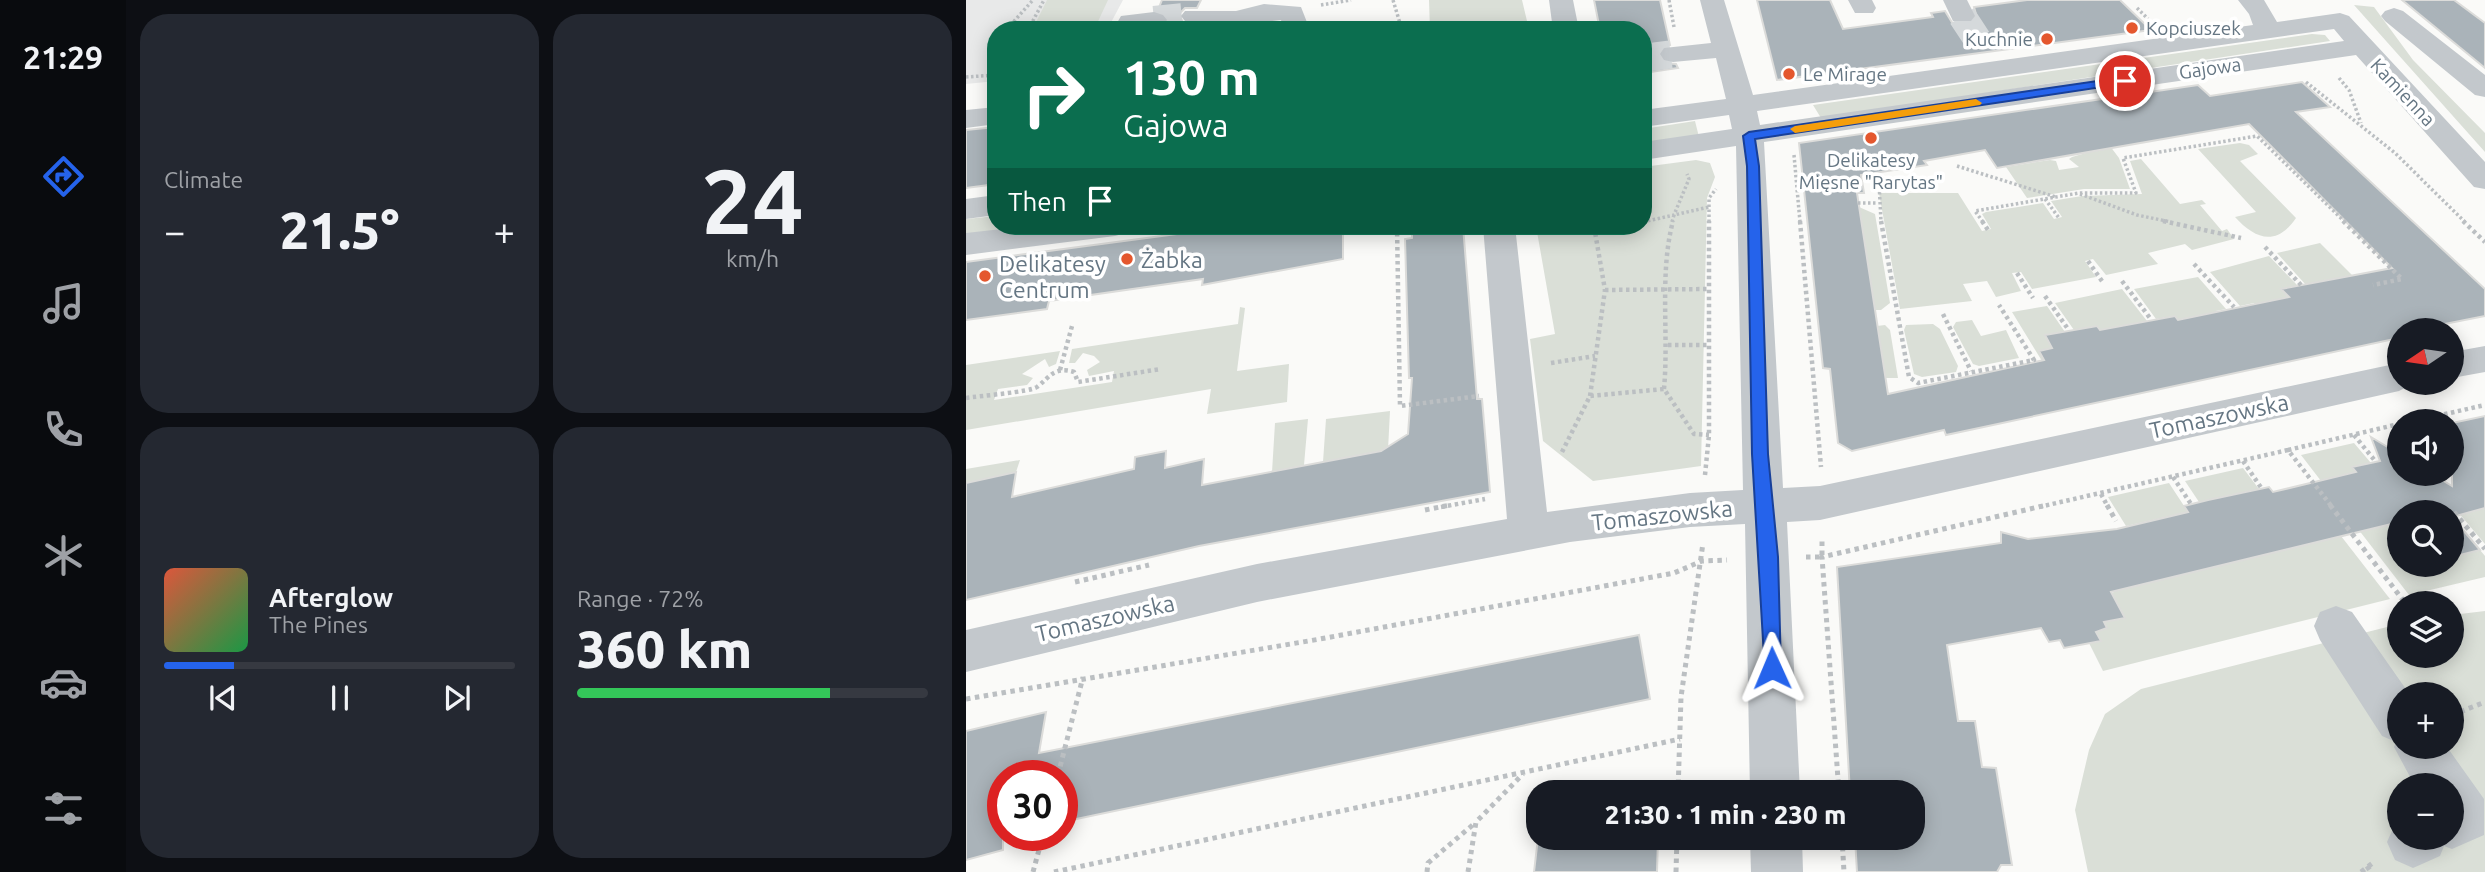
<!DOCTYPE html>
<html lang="en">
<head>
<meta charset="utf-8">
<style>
	:root { --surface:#171b24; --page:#242831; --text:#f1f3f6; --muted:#9ea1a6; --line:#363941; --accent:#2563eb }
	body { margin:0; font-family:Ubuntu,sans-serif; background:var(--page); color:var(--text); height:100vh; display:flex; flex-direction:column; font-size:26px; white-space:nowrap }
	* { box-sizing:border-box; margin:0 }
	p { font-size:23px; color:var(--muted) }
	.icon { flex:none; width:38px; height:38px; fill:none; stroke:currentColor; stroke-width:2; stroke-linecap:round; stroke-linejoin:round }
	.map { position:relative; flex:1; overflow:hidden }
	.panel { display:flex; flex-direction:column; gap:14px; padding:14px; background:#0d0f14; width:840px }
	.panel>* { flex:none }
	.top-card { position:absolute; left:21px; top:21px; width:665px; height:214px; border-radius:28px; box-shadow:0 4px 18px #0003; background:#0b6e4f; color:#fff; overflow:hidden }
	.needle { width:46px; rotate:257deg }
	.controls { position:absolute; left:1421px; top:318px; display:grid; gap:14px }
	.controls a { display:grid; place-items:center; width:77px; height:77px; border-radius:50%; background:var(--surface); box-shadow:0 4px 18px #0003; font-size:35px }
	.speed { position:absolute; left:21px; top:760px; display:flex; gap:14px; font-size:35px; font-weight:700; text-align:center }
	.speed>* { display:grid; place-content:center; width:91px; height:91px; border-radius:50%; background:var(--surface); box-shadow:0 4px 18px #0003; line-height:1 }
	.speed .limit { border:10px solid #d22; background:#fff; color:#111 }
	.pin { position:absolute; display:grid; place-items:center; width:60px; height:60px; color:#fff; margin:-30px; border:4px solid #fff; border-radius:50%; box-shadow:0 2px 7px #0007 }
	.me { position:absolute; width:77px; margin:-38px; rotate:359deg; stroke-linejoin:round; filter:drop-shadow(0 0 5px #0008) }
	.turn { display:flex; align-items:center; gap:24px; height:147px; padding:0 21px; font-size:32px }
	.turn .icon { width:91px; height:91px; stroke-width:2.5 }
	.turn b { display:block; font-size:49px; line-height:60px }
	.then { display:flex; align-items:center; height:66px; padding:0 21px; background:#0003; gap:14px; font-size:26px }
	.big { font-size:52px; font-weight:800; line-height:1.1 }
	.panel .card { flex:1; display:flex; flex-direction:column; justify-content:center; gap:10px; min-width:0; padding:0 24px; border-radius:28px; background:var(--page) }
	.panel .dial { align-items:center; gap:0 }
	.dial b { font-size:91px; line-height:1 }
	.song { display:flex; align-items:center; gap:21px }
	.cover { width:84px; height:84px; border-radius:10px; background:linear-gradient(135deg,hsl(10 70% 55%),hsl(140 70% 35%)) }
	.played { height:7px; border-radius:4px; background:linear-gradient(90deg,var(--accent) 20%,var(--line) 20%) }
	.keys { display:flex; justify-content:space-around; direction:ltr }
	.heat { display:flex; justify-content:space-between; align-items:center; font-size:38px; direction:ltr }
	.charge { height:10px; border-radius:5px; background:linear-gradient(90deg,#34c759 72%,var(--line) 0) }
	.panel .tiles { flex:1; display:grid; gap:14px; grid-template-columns:repeat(2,1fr) }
	.trip { position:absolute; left:560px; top:780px; width:399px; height:70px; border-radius:28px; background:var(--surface); box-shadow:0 4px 18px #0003; font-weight:800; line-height:70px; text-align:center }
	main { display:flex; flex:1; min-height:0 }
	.dock { display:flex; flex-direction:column; width:126px; justify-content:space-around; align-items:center; background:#090b0e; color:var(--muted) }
	.dock .icon { width:49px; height:49px }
	.dock .active { color:var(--accent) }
	.dock b { font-size:32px; color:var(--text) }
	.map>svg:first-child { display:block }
</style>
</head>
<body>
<main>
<nav class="dock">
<b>21:29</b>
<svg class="icon active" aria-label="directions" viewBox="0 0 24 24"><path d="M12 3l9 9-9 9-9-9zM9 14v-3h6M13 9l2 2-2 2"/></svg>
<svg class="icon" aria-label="music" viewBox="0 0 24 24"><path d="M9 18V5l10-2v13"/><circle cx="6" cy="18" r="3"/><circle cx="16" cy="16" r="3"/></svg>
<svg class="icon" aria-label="phone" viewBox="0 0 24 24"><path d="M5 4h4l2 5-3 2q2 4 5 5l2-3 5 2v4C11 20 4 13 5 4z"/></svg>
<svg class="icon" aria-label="climate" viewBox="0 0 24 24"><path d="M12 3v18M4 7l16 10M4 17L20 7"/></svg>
<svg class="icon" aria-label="car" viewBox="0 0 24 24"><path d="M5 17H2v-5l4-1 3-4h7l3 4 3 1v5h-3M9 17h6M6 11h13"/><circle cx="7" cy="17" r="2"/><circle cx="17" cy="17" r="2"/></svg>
<svg class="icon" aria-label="filters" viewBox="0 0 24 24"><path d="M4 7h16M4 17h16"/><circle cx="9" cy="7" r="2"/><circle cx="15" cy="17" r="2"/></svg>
</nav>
<section class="panel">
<div class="tiles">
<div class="card"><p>Climate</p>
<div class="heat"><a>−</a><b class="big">21.5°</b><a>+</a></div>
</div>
<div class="card dial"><b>24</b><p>km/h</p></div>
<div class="card">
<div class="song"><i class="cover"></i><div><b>Afterglow</b><p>The Pines</p></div></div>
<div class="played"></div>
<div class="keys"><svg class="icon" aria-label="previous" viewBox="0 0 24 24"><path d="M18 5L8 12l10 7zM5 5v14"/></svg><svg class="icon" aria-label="pause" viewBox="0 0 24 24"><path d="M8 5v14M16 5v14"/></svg><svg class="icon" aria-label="next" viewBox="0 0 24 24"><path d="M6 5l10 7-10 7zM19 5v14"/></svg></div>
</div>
<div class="card"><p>Range · 72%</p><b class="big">360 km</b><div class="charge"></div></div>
</div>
</section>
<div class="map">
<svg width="1519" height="872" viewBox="0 0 1519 872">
	<rect width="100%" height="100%" fill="#fafaf8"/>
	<path fill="#e8e9e9" d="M0,0h157l-16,30h-111v51l-30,3z"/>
	<path fill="#dadfd7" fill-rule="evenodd" d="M81,0h61l-14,30h-62z
		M463,0h93l5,21 -97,9z
		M1388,5l20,2 39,53 72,73v19z
		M1346,34l13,1 5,6 -509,77 -8,-13z
		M729,121l4,16 -56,7v-15z
		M1274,143l9,2 9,9 -18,7 56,57c-20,29 -41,21 -61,-1l21,-5 -58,-63z
		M1144,146l9,12 11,31h-46l-57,9 -21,-31 44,-7 6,1 3,9 20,-3 -10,-8 3,-2z
		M1175,159l39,45 22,-4 4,4 -6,1 22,26 5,-2 7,10 -42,11 -7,-6 -37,9 10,11 -52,11 -13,-16 -8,2 11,16 -64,12 -11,-17 -9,1 9,18 -25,6 -9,-16 -24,3 9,17 -72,8 -21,-116h79l24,38 9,-2 -9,-15 4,-2 57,-9 11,16 8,-2 -11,-16 31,-5 60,-2 -12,-33z
		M730,160l14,3 5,14 -8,21 -6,268 -108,15 -50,-40 -13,-102 25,-5 -19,-108h107v-59z
		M893,207l16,7 15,89 -9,7h-7z
		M30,216v10h64l-94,12v-19z
		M1354,243l38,38 -52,4 -29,-32z
		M1303,256l29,30 -16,4 13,15 -34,6 -7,-8 -14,3 -30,-34z
		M1232,277l28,32 -10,2 6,9 -40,5 -8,-9 -18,3 -22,-30z
		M1156,289l25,32 -42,17 -8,-12 -23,4 -19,-27z
		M1081,306l18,26 -20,4 7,12 -13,3 6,9 -3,1 -30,-49z
		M274,307l5,1 -8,63 52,-7 -2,38 -80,12 4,-25 -245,41v-65l94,-14 -4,13 -7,3 -4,-8 -23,15 11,4 -6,7 -29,4 -4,11 118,-18 2,-11 -25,5 -2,-6 13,-8 -6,-6 -11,-3 -8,10h-6l3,-14 166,-25z
		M1006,320l9,16 25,-6 13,28 -40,8 -6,-2 -20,-37 3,-5z
		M967,324l7,5 18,37 -2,6 -34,5 -8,-3 -10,-44 2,-5z
		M919,325l5,5 8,48h-13l-8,-52z
		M424,411l-2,39 -65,12 3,-43z
		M342,419l-4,46 -32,7 3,-49z
		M1388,443l17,20 -18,5 46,59v38h53v-8l28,-7 5,6v21l-76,18 -108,-140z
		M54,460l-4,12 -50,11v-14z
		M1277,468l16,21 -56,19 -18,-27z
		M1203,483l19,29 -62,14 -18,-29z
		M1502,508l3,4 14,-4v36l-28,-33z
		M1375,536l49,63 -287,72 -14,-28 12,-2 -5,-9 10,-4 -2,-6 21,-4 -13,-25 4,-2z
		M1519,611v261h-397l-13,-62 14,-60 16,-36 36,-25 258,-65v32h53v-41zM1433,695h53v52h-53zM1433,786h53v52h-53z"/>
	<path fill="#aab3b9" stroke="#dcdcda" stroke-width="2" fill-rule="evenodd" d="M196,0h39l-4,8h-12l-6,6 4,9 7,1 -2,6h-38l13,-2 6,-6 -4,-9 -7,-3z
		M628,0h66l10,45 -8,2 -4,8 5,8 13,1 2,4 -35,5v-43h-43z
		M791,0h73l13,29 90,-12 -2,-4 14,-2 8,13h18l6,-6 -3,-11 53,-7h93l31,30 -374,50z
		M1436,0h52l31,23v45z
		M1336,82l28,25 -34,5 189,177v27l-61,12 3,3h-28v7l-453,97 -2,-5 -92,21 -14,-8 -8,-74 -7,-1 -24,-225 399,-58 12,11zM1283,124l143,144 -111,21 8,8 -111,23 -3,-4 -75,14 -3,-4 -52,9 7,13 -13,3 5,9 -156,34 -31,-201h7l-3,-18 66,-10 -3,-4 61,-11 12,18z
		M30,127v57l-30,4v-58z
		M271,226h106v33l-141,26 1,-6 -154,22 -2,8 -81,11v-58z
		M446,226h51l14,173h5l8,93 -291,54 -233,54v-117l50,-11 -4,25 122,-28 1,-12 31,-6 -1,17 39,-9 -2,26 179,-34 27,-17 4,-56h-3l-4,-139 7,-1z
		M1519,416v92l-33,9 28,33 -28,7v-44h-53v14l-3,-4 -285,69 14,26 -21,4 3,6 -11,4 5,9 -37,7 -4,-8 -11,2 -8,-14 -94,17 11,76h17l7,46 14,1 16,97h-11l-4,7h-140l-2,-34h58v-45h-63l-13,-226 164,-24v-11l27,7 89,-10 71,-17 -4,-6 24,-6 61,-13 4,5 83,-20 -4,-5 28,-6 -9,-24 28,17v20h33l20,12v-63z
		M673,635l11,64 -588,123v-47h-59v75l-37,10v-129l80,-19 -7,41z
		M572,838h120l-1,34h-123z"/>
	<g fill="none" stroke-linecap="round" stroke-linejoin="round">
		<path stroke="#d5d9db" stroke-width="28" stroke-dasharray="28 14" stroke-linecap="butt" d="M996,16l23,35
			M188,20l40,-4
			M677,58l30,-4"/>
		<path stroke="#bbbfc2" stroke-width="3.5" stroke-dasharray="2.5 2.5" stroke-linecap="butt" d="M427,0l9,30
			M703,0l5,27
			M355,5l30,-5
			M1171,8l11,11
			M41,29l26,-29
			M37,30l26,-2
			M62,30l16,-30
			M24,74l6,-9
			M0,77l30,-2
			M1373,78l10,12 12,33
			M1340,82l89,71 70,69
			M828,155l6,67
			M991,166l99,31
			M913,182l2,40
			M1114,194l57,21 34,7
			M1079,199l14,19
			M892,203h20
			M677,222l31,-7 15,-36 -2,-5
			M706,222l2,-7 35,-8
			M743,222v-24l7,-9
			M1017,222l-8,-11 104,-18h57l-13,-35 134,-22 88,86"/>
		<path stroke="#bbbfc2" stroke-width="4.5" stroke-dasharray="3.5 3.5" stroke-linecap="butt" d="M834,221l21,246
			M915,221l28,156 9,6 116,-23 -35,-55
			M1016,221l6,9
			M1197,221l78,17
			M1377,221l59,58 -29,6
			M1497,221l22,21
			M677,222l6,-1
			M431,226l3,180 79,-10
			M617,226l12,6 29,-6
			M181,232l48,-6
			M1299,247l36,38
			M1122,261l16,23
			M1228,264l40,43
			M1051,273l16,25
			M1156,281l28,37
			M639,290l104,-1
			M1079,296l23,33
			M977,314l28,57
			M702,345h42
			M585,363l44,-7
			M94,370l12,-44
			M698,389c5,-55 -5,-115 9,-168
			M624,396l15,-106 -10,-58
			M0,398c12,-2 64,-6 71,-11 13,-10 17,-21 37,-15l4,10 83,-13
			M1444,422l75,-17
			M1388,435l22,27
			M1322,450l111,-26
			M596,452l28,-56 74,-7 30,45 15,1
			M1277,461l19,28
			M739,475l4,-40v-214
			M1207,477l18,27
			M1135,494l7,13
			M475,507l44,-8
			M1073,507l249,-57 44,57"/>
		<path stroke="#bbbfc2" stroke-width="5" stroke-dasharray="4.5 4.5" stroke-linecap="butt" d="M1141,505l9,16
			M1364,505l76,99
			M459,510l25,-5
			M1488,512l31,37
			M840,557h16v-17
			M109,582l74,-17
			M0,699l354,-60 354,-66 28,-12 25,-1
			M1486,715l33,-13
			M92,775l25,-98
			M712,793l3,-96 22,-154
			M873,793l-17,-236 225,-52
			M876,838l2,34
			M1401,866l4,6
			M67,872l10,-37
			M88,872l626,-133
			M461,872l1,-9 47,-40
			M502,872l8,-50 47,-48
			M710,872l1,-34
			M1395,872l13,-10"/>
		<path fill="#c3c8cc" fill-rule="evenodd" d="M583,0h24l6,30h-26z
			M734,0h24l29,95 500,-70 -4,-11 -11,-14h26l13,22 63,-9 9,3 136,146v27l-11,-2 -118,-132 -592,87 19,346 37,-2 579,-123v20h15l-15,8 -579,129 -33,2 13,271h-50l-5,-269 -55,3 -120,15 -313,60 -291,70v-42l291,-66 250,-45 -24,-293h32l32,286 143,-19 53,-3 -7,-344 -93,14v-18l89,-13 -3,-14 -86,12v-17l83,-11 -10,-41 -43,4 -9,-2 -4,-6 4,-6 47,-5zM1368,29l10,12 -584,84 -3,-14z
			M882,0h24l4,8 -3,5h-18z
			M977,0h24l8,16 -4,5h-18z
			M298,4l37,3 9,23h-26l-3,-10 -35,4 -2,6h-26l2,-5 -35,-4 -4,-5 4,-5h51z
			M1428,8l9,3 82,64v22l-10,-2 -90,-74 -4,-5 4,-5z
			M188,12l9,3 4,5 -4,5 -50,5 8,-14z
			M30,107v17l-30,4v-18z
			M30,195v20l-30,4v-20z
			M63,226h102l-5,7 -11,3 -149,19v-22z
			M1519,346v26l-33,6v-26z
			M1370,606l16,6 58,83h-11v52h48l37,52v36l-32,14 -8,-3 -4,10 -27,12 -18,-8 -8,-18 8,-18 4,-2v16h53v-52h-37l-21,-39 2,-5 -14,-6 -62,-96 -6,-14 6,-14z
			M784,838h52l1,34h-52z"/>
	</g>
	<path fill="#2563eb" stroke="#184099" stroke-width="2" d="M1159,77l4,1v5l-374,56 4,27 9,288 10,103 3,111 -3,6 -6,3 -7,-3 -13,-220 -5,-288 -4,-30 6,-4z"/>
	<path fill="#f59e0b" d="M1010,99l6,4 -2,2 -185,28 -5,-4 5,-3z"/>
	<g fill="#e4572e" stroke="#fff" stroke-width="2.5">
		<circle cx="1166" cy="28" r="7"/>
		<circle cx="1081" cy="39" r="7"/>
		<circle cx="823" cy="74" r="7"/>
		<circle cx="905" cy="138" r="7"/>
		<circle cx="161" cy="259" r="7"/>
		<circle cx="19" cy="276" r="7"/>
	</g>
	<g text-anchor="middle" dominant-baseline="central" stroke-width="7" stroke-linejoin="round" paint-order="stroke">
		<g font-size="19" fill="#657683" stroke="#fff" text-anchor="start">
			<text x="1180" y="28">Kopciuszek</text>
			<text x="1067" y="39" text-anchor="end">Kuchnie</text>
			<text x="837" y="74">Le Mirage</text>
			<text x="905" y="160" text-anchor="middle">Delikatesy<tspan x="905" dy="22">Mięsne "Rarytas"</tspan></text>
		</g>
		<g font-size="19" fill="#657683" stroke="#fff">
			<text transform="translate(1244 68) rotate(-8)">Gajowa</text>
			<text transform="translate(1437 92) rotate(47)">Kamienna</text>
		</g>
		<g font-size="23" fill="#657683" stroke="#fff" text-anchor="start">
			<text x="175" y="259">Żabka</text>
			<text x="33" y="263">Delikatesy<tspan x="33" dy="26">Centrum</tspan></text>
		</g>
		<g font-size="23" fill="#657683" stroke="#fff">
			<text transform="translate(1253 416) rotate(-12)">Tomaszowska</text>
			<text transform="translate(696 515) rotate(-6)">Tomaszowska</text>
			<text transform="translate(139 618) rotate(-13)">Tomaszowska</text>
		</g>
	</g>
</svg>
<div class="controls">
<a><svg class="needle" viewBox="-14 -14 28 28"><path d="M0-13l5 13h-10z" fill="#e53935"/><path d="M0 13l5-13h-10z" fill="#9ea1a6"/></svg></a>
<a><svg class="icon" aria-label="sound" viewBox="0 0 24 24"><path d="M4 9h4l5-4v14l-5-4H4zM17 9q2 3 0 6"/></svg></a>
<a><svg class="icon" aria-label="search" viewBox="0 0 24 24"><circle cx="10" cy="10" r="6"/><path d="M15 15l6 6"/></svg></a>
<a><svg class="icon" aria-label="layers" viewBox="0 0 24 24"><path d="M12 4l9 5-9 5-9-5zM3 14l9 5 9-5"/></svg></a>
<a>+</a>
<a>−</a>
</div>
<div class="speed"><div class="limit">30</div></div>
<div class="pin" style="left:1159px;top:81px;background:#d93025"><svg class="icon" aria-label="arrive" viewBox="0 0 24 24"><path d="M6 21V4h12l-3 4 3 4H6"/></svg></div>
<svg class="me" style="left:806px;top:668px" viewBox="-20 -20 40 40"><path d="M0-17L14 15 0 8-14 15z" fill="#2563eb" stroke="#fff" stroke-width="4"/></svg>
<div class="trip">21:30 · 1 min · 230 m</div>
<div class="top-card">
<div class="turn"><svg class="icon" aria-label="right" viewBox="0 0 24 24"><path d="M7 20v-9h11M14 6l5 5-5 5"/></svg><div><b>130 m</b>Gajowa</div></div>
<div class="then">Then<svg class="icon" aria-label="arrive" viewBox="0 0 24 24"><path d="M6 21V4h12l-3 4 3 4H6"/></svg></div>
</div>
</div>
</main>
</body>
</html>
